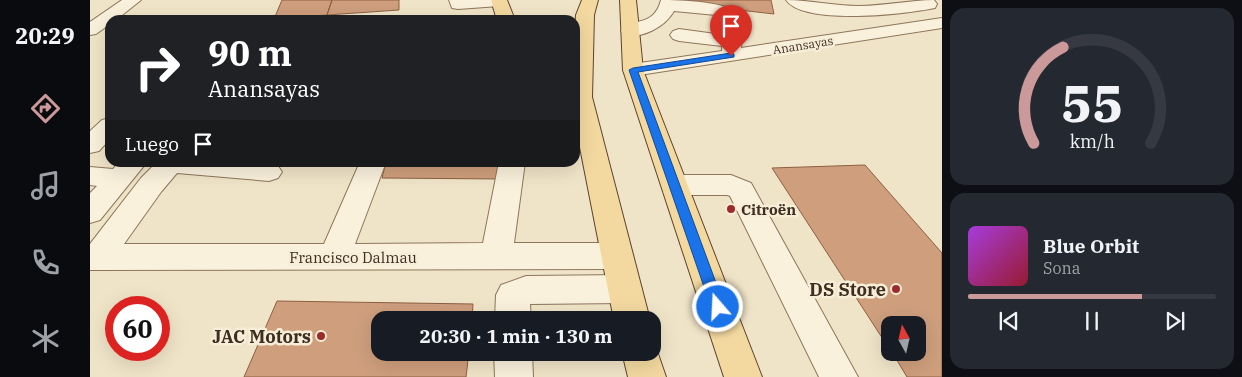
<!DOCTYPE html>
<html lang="es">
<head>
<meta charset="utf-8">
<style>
	:root { --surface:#171b24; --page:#242831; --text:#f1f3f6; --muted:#9ea1a6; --line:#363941; --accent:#cc999b }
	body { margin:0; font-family:"IBM Plex Serif",serif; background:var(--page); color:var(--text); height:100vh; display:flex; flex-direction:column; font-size:19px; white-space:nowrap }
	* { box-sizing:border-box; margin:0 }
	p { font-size:16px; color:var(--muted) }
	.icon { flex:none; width:28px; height:28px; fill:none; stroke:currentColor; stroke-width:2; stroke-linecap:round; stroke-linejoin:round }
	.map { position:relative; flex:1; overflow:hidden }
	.side { display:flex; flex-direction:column; gap:8px; padding:8px; background:#0d0f14; width:300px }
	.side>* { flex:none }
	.hud { position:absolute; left:15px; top:15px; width:475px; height:152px; border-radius:15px; box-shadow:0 5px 20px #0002; background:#202124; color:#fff; overflow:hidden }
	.needle { width:32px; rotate:352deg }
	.fabs { position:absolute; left:791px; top:316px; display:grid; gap:10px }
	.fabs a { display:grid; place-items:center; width:45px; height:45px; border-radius:10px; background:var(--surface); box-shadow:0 5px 20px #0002; font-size:25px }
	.speed { position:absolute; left:15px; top:296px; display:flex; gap:10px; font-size:25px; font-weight:700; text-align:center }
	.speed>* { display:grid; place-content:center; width:65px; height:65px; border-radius:50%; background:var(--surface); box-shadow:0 5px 20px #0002; line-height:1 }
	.speed .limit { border:8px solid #d22; background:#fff; color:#111 }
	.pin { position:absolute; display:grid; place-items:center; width:42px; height:42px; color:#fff; margin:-51px -21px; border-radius:50% 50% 50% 0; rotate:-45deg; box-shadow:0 0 5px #0007 }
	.pin .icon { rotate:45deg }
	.me { position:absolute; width:55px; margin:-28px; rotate:341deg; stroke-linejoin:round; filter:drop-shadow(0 0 4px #0008) }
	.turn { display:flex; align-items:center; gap:18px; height:105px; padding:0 20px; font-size:22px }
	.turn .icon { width:65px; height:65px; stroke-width:2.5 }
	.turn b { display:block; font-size:35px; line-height:42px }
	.then { display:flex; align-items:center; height:48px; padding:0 20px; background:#0003; gap:10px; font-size:19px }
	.side .widget { flex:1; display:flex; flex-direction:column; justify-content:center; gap:8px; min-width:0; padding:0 18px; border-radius:15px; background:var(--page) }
	.side .dial { align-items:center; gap:0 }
	.dial svg { height:130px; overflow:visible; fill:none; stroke:var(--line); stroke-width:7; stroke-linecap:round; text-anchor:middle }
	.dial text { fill:var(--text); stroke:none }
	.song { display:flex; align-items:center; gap:15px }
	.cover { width:60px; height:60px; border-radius:8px; background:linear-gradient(135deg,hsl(280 70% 55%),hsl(350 70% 35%)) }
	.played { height:5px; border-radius:2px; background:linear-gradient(90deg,var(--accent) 70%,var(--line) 70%) }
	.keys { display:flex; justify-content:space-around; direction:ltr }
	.trip { position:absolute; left:281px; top:311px; width:290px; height:50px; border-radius:15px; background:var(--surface); box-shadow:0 5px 20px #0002; font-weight:800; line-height:50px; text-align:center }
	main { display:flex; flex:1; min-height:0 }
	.tabs { display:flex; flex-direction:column; width:90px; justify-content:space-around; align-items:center; background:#090b0e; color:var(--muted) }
	.tabs .icon { width:35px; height:35px }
	.tabs .on { color:var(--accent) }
	.tabs b { font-size:22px; color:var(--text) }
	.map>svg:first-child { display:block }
</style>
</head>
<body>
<main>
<nav class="tabs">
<b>20:29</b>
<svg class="icon on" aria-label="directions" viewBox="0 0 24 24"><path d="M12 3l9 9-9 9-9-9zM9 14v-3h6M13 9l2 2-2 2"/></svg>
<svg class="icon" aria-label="music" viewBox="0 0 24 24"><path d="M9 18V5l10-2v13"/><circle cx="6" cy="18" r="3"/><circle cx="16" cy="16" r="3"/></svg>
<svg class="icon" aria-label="phone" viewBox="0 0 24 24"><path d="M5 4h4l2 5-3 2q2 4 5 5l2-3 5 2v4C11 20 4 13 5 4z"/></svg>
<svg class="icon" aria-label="climate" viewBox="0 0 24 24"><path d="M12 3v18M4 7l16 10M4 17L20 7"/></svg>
</nav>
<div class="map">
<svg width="852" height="377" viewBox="0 0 852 377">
	<rect width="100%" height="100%" fill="#f0e4c8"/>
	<path fill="#cf9f7d" stroke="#8d5f41" d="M192,0h50l-5,15 -53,4z
		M242,0h67v10l-72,5z
		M597,0h84l3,14 -87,-10z
		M296,162h117v17l-121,-1z
		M775,165l77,88v124h-35l-15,-25h26v-27h-28v25l-118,-182z
		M187,301l196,3 -1,16h-92v32h89l-3,25h-222z"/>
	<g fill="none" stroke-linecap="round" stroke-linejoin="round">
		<defs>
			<path id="minor" d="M32,0h19l-25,20h-6v4l-14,10 -6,1v-13z
				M359,0h57l1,1 -8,5 -41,3 -6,-1z
				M571,0c18,0 70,1 82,17l-2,31 201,-30v10l-309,48 -7,-2 -3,-4 3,-4 7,-2 89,-13v-5l-43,-5 -6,-2 -3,-4 3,-4 6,-2 44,6 2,-16 -9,-4 -42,-4c-9,16 -32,28 -50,24l-3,-4c10,-14 33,-3 40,-31z
				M696,0c24,0 48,6 73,6 26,0 52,-6 75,-6l3,4 -2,4c-28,6 -131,18 -149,-8z
				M20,118v21l-11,12 -9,2v-22l12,-11z
				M29,162h28l-47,58 -10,3v-30l7,-7 -7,-1v-18l23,2z
				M67,162h106l15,4 4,6 -4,6 -9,3 -92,-8 -16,19 -37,52h200l36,-82h26l-31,82 128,-1 16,-81h26l-11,81h103l11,4 5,9 -5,9 -11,4 -527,1v-26l51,-66z
				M585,175h56l20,8 107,194h-39l-89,-181 -3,-1h-52l-10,-3 -4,-7 4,-7z
				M535,275l12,4 5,10 -5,10 -12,4 -95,1 1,16h-36l1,-25 5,-10 25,-9z
				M404,352h38l1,25h-38z"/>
			<path id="major" d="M401,0h16l8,20h-18z
				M492,0h16l-4,15 -2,82 58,223h-36l-39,-198v-89l1,-18z
				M530,0h16l7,70 119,307h-38l-101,-307z
				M563,339l13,38h-38l-6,-25h30z"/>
		</defs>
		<use href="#minor" stroke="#8d765c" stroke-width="2"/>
		<use href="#major" stroke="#5b4430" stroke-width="2"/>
		<use href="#minor" fill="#faf1dc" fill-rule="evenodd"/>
		<use href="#major" fill="#f3d9a0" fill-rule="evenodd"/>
	</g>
	<path fill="#1a73e8" stroke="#114b97" d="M641,53l3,1v3l-96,15 87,235 -2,5 -5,2 -5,-2 -2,-5 -82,-237 4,-2z"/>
	<g fill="#9e2a2b" stroke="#f7eed8" stroke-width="2">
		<circle cx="641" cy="209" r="5"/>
		<circle cx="806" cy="289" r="5"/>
		<circle cx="231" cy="336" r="5"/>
	</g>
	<g text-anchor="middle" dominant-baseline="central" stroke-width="5" stroke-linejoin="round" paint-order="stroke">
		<g font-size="12" fill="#3d2e20" stroke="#f7eed8">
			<text transform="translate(713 45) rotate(-9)">Anansayas</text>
		</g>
		<g font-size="15" font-weight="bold" fill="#3d2e20" stroke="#f7eed8" text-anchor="start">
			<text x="651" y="209">Citroën</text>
		</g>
		<g font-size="15" fill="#3d2e20" stroke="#f7eed8">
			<text x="263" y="257">Francisco Dalmau</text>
		</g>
		<g font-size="18" font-weight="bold" fill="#3d2e20" stroke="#f7eed8" text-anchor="end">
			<text x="796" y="289">DS Store</text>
			<text x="221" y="336">JAC Motors</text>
		</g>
	</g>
</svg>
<div class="fabs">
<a><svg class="needle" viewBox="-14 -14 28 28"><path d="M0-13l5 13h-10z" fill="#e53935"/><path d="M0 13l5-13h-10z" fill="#9ea1a6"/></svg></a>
</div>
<div class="speed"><div class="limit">60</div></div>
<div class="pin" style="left:641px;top:56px;background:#d93025"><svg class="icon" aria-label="arrive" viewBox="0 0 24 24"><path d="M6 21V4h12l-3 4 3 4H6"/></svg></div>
<svg class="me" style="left:628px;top:307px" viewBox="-20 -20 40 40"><circle r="17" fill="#1a73e8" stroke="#fff" stroke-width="3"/><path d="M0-11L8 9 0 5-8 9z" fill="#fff"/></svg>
<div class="trip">20:30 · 1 min · 130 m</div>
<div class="hud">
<div class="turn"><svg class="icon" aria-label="right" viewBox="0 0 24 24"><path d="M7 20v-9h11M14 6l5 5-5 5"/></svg><div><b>90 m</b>Anansayas</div></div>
<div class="then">Luego<svg class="icon" aria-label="arrive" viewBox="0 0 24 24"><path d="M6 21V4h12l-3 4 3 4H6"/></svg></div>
</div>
</div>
<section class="side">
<div class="widget dial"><svg viewBox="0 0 100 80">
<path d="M14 69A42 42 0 1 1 86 69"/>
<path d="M14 69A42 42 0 0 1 32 10" stroke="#cc999b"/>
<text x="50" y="56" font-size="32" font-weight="700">55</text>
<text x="50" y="72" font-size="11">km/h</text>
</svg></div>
<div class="widget">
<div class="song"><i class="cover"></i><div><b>Blue Orbit</b><p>Sona</p></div></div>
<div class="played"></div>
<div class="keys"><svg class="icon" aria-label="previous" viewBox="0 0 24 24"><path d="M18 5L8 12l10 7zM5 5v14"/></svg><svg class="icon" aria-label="pause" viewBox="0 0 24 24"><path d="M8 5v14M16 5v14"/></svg><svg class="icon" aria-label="next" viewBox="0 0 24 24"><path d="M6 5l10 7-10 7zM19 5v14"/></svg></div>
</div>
</section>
</main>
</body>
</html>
